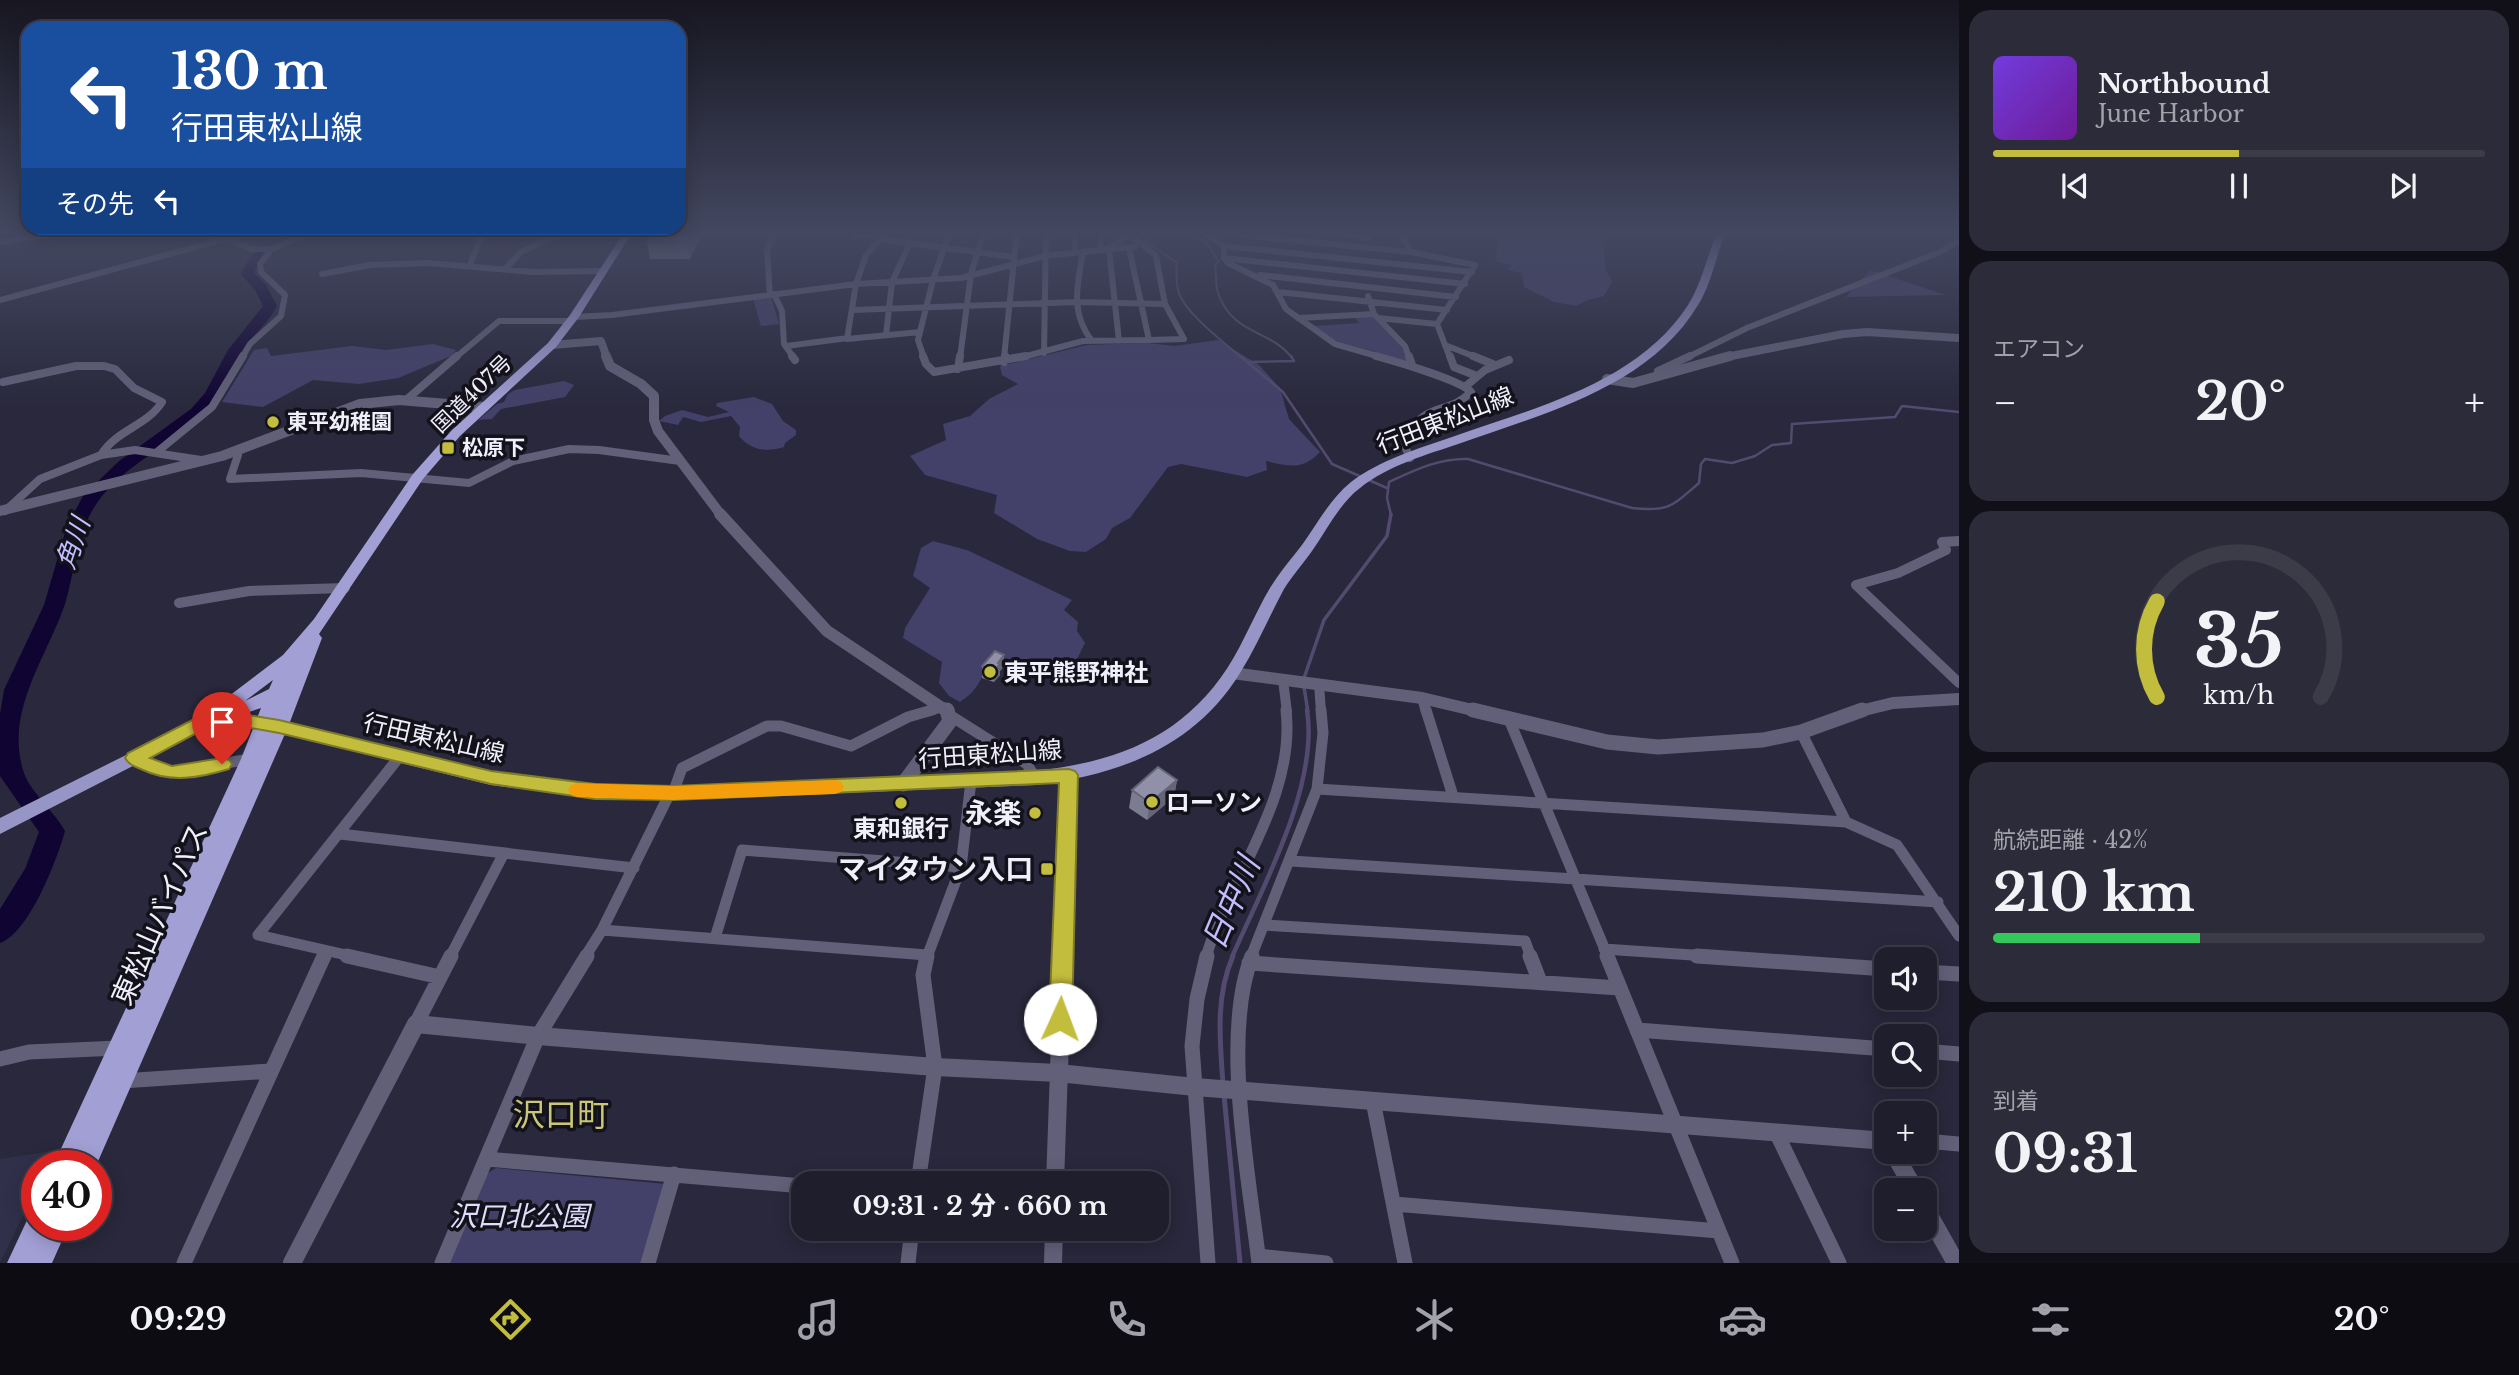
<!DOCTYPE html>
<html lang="ja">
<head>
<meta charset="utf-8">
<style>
	:root { --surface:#1f1e2d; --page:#2c2b39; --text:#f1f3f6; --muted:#a1a2aa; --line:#3c3c49; --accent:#c3bd3e }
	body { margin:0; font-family:"Libre Baskerville","Noto Sans JP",serif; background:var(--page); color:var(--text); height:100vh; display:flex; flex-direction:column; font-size:26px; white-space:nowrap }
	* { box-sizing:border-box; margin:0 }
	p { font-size:23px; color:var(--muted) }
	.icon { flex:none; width:38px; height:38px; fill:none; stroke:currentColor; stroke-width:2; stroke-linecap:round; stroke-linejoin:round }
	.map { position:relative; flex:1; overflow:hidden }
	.side { display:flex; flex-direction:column; gap:10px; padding:10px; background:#111019; width:560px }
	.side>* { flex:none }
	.guide { position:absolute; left:21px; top:21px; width:665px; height:214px; border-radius:21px; box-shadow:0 4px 18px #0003,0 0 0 2px var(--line); background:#1a4fa0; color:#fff; overflow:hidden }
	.tools { position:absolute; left:1874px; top:947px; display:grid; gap:14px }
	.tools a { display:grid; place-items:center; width:63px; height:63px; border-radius:14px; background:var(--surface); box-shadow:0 4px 18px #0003,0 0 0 2px var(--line); font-size:35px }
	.speed { position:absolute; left:21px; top:1150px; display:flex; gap:14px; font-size:35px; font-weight:700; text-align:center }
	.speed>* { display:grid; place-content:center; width:91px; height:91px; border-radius:50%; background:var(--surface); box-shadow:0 4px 18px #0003,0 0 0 2px var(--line); line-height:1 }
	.speed .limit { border:10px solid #d22; background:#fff; color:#111 }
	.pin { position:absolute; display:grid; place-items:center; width:60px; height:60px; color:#fff; margin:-72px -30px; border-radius:50% 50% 50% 0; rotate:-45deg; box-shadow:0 0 7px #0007 }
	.pin .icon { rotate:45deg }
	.me { position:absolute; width:77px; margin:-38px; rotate:2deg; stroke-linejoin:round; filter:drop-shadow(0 0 5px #0008) }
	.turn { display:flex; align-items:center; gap:24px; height:147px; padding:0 35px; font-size:32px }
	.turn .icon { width:91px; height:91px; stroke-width:2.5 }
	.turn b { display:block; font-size:49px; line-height:60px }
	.then { display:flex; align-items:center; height:66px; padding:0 35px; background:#0003; gap:14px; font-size:26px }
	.big { font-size:52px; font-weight:700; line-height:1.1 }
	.side .widget { flex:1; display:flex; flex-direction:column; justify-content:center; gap:10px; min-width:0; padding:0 24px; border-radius:21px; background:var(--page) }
	.side .dial { align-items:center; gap:0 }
	.dial svg { height:182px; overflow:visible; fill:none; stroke:var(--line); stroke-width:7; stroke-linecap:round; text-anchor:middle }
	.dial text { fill:var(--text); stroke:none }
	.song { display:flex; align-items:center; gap:21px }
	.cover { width:84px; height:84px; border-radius:10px; background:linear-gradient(135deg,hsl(260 70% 55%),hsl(280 70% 35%)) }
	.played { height:7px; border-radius:4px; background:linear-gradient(90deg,var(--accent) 50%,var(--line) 50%) }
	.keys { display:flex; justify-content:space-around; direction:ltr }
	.heat { display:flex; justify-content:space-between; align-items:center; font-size:38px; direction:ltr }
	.charge { height:10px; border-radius:5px; background:linear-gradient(90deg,#34c759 42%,var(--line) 0) }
	.trip { position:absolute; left:791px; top:1171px; width:378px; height:70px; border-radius:21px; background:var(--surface); box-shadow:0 4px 18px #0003,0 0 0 2px var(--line); font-weight:700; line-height:70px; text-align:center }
	.menu { display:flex; height:112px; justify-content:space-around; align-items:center; background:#0c0c12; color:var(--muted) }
	.menu .icon { width:49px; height:49px }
	.menu .current { color:var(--accent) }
	.menu b { font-size:32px; color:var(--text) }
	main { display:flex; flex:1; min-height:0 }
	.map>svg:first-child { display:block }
</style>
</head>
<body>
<main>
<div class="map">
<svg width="1959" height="1263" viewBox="0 0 1959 1263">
	<rect width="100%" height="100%" fill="#29283c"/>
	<path fill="#31304a" d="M53,1151l-6,14 -10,1v20l-37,77v-104z"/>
	<path fill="#434069" d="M1500,231h103l2,36 7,15 -8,14 -16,4 -12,6 -22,-4 -30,-15 -2,-14 -14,-3 3,-5 -16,-4z
		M1870,270l76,25 -100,2z
		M771,296l8,28 -18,2 -8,-27z
		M1354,316h18l29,29 6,16 -74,-21 -19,-14 45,-3z
		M1218,340l41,25 21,23 9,31 31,33c-18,19 -32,14 -54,9l1,9 -20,7 -66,-13 -13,3 -38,51 -18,10 -6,11 -20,13 -16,-1 -33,-12 -43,-26 3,-18 -72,-20 -15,-19 36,-16 -3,-16 27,-8 19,-17 29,-15 -16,-9 -2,-9 87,-21 60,-2 28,3z
		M433,344l23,6 -5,6 -53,22 -39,6 -46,-4 -50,27 -41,-5 32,-52 13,-2 4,8 81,-10 34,4z
		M564,381l10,4 -9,12 -64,12 -9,10 -14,1 19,-16 7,-2 4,-8 7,-4z
		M754,397l18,7 11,17 13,9v5l-11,8 -1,4c-17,5 -33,4 -45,-11l1,-9 -9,-11 -30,6 -18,-5 -5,8 -19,-4 6,-5 17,-6 26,7 21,-5 -13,-6 1,-3z
		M933,541l34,9 105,50 -8,10 14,12 -1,9 8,12 -8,16 -17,4 -9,15 -29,-7 -15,-13 -19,4c-6,17 -12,30 -28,40l-11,-6 -10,-13 3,-21 -39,-24 2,-10 25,-40 -17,-12 8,-28z
		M496,1168l170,16 -23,79h-194l37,-89z"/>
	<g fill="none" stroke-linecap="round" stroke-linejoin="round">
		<path stroke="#534b6f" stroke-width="2" d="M1142,231l3,10 31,21c1,9 0,19 2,28 5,22 47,53 64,68
			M1184,231l22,11 13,20 -4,3c2,9 0,19 3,28 14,42 54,37 74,65"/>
		<path stroke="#534b6f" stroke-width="2.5" d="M1240,356l43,36 49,72 55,24
			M1248,362l46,-1 -3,-5
			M1391,515l-4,-17 2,-16c26,-12 50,-24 79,-23l164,49c37,4 40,-2 67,-25l2,-19 4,-5 27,4 23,-7 17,-11 19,-2 1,-19 103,-7 7,-11 57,6"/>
		<path stroke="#534b6f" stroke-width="3.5" d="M1308,712l-5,-31 21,-61 63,-84 4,-22"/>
		<path stroke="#534b6f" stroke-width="4.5" d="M1232,957c30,-69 87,-171 75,-247"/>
		<path stroke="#534b6f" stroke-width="5" d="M1223,1084c-3,-43 -8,-87 10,-128
			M1224,1095l16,168"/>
		<path fill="#100432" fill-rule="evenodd" d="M292,231h18c-21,15 -45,15 -56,42l12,12 11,21c-9,18 -25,29 -36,46 -14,21 -19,45 -38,63 -33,31 -80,50 -106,88 -20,28 -22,68 -32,101 -18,53 -60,106 -42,166 5,20 32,42 42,61 -8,29 -36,102 -65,112v-34l25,-40 14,-37 -39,-56v-62l4,-24 40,-85 23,-79 16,-30 35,-34 73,-53 14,-16 23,-43 35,-44 -8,-16 -14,-16c10,-23 27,-34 51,-43z"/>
		<path stroke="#616078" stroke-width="6" d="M210,231l41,18h21
			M852,231l2,5 33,-3
			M888,231l-22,24 -10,29 -9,55 73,-7
			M1075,231v21
			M1202,231l22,15
			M1331,231l38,7
			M1394,231l6,1 11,20
			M1129,233l27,23 9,48 19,35 -35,1
			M1241,235l170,17 64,13 -38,59 13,34
			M880,239l134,18
			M0,242l71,-11
			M1100,250l2,-19
			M1083,252c-6,33 -13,61 9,89
			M1224,258l241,26
			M470,265l13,-34
			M505,269l16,-17 44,-21
			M322,274l48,-9 58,-2 105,9 70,-1
			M971,274l13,-43
			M1260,275l196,22
			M1278,292l169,18
			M774,294l8,17 2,33 10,14
			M770,295l-3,-44 7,-20
			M1368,296l6,18 31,32 4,12
			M0,300l225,-61
			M853,310l223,-8 89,2
			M574,317l38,-2 244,-31 105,-6 84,-22 64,-7 23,-18
			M1298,318l76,-4
			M1378,318l59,6
			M886,335l6,-53 18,-39
			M1119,341l-10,-92 26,-2
			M1445,345l33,13
			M786,346l62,-8
			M1044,353l2,-122
			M242,358l8,-14 31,-28 4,-21 -24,-23 -1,-8 12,-15 41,-18
			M455,358l44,-37h72
			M924,358l-6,-18 15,-60 17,-49
			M960,358l11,-84
			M1004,358l13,-127
			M1019,358l64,-17 66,-1 -20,-92
			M1384,358l-49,-14 -49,-35 -13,-24 -45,-22 -4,-5v-12l248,26
			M1686,358l61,-30 193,-76 19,-11"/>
		<path stroke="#616078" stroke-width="8" d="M792,356l3,4
			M923,356l3,8 8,8 92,-16
			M1376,356c18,5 85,24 95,36 -26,26 -43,5 -68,50l7,16
			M1409,356l3,9
			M1450,356l4,11 23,9
			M1473,356l22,9
			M1004,362l1,-6
			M958,369l2,-13
			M1660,375l-2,-4 32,-15
			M3,382l73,-16h28l11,3 19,19 28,14c-15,24 -46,28 -61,53
			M1466,386l19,-16 24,-10
			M406,400l51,-44
			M157,452l55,-45 31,-51
			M235,452l3,3 -8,24 131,-6 108,10 44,-22 56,-12 30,1 81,11
			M5,511l35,-32 61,-24 34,-5 66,10"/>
		<path stroke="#616078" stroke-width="10" d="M1959,541l-17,1 4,8 -48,23 -42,12 103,98
			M179,603l70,-12 96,-3
			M1283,680l4,32
			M1319,684l2,28
			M1422,698l4,14
			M926,712l17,-5"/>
		<path stroke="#616078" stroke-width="11" d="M1426,710l27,86
			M951,716l76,48 8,14
			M1508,717l100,240
			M1801,732l45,90 51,23 62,91
			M134,758l29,13 9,1 78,-13
			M1317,789l529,33
			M673,793l9,-25 85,-42h14l70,20 57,-29 24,-7
			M340,834l294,34
			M1291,861l647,41
			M1264,925l261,16 6,16
			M602,930l325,25
			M715,938l27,-88 219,17
			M1604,949l118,8
			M323,957l3,-6
			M355,957l-97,-22 142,-179
			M450,957l54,-104
			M585,957l17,-27 68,-137
			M927,957l34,-90 10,-86
			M1206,957c24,-81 90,-158 80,-247
			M1251,957l66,-168 6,-56 -2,-23"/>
		<path stroke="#616078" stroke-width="15" d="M347,956l93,21
			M1207,956l-10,43 -5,47 16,217
			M1252,956c-31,79 -3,221 7,307
			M1530,956l10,26
			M1607,956l125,307
			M1697,956l189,13
			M1249,963l370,25
			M1925,972l34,2
			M416,1024l35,-68
			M1637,1030l249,19
			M1925,1051l34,3
			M0,1059l29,-7 89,-4
			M122,1081l149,-10
			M1373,1101l32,162
			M1776,1132l63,131
			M1925,1141l34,3
			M486,1159l317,27
			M918,1183l17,-116 -12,-92 4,-19
			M1394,1204l325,27
			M1258,1256l68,7
			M184,1263l140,-307
			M442,1263l96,-227 49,-80
			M648,1263l26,-89
			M908,1263l4,-35"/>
		<path stroke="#616078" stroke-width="8" d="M552,345l49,-4 6,17
			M1721,358l122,-24 24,-2 92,6"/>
		<path stroke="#616078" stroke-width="10" d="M606,356l4,10 31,18 13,12v24l4,11 63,84
			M1607,379l26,4 97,-27
			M0,511l222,-55 138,-52 39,-4 85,7"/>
		<path stroke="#616078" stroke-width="12" d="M720,514l107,117 121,81
			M1232,673l190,25 59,14
			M1856,712l37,-9 66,-4"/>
		<path stroke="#616078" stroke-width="15" d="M1473,710l134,32 51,5 105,-7 38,-8 61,-22
			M903,784l47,-63 -3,-11
			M1063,957l6,-182"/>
		<path stroke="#616078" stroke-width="18" d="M1893,1152l22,38
			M1055,1183l8,-227
			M1925,1208l31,55
			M292,1263l124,-239 122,12 397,31 123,6 137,14 691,54
			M1053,1263l1,-35"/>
		<path fill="#9795c6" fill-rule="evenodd" d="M1718,231h8c-10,24 -14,52 -28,74 -49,82 -153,108 -237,138 -35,12 -72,22 -101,45 -21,16 -33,42 -48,63 -9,13 -20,25 -28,38 -15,28 -27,57 -44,84 -46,75 -122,102 -205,112l-362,15 -78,-2 -104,-13 -212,-52 -47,-9 -19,1 -213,109v-16l210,-105 22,-1 47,9 212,50 104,13 78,2 362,-15c81,-9 147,-33 193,-104 16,-25 27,-54 42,-79 10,-16 21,-29 32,-43 15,-21 28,-46 49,-63 29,-22 66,-33 101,-45 82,-29 186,-54 236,-132 14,-22 19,-50 30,-74z"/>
		<path fill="#a29fd5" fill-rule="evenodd" d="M625,231h8l-54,86 -23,30 -96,89 -37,43 -104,155 3,4 -34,89 -192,439h-43l188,-407 20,-51 -51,17 -6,-2 -3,-4 3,-4 79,-60 31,-36 99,-145 39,-44 96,-87 22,-28zM273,680l-4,9 -24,12z
			M37,1212v13h32l-17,38h-45l22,-47z"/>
	</g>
	<path fill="#7c7c90" d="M700,238l-10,21h-40l-3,-17z
		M1004,655v11l-4,5v4l-6,7 -12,-4v-12z
		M1177,780l-3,17 -27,23 -18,-12 3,-18z"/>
	<path fill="#656576" d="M693,231h6l1,7 -10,21 -3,-17z
		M1004,655v11l-4,5v4l-6,7v-11l4,-8z
		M1177,780l-3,17 -27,23 3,-17z"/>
	<path fill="#9090a8" stroke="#656576" stroke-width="2" d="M653,231h40l-6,11h-40z
		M995,651l9,4 -6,8 2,1 -6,7 -12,-5z
		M1158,767l19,13 -27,23 -18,-13z"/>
	<linearGradient id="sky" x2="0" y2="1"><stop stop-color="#171621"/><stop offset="0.57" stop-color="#434861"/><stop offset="1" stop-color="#434861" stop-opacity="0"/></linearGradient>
	<rect width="1959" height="408" fill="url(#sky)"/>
	<path fill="#c3bd3e" stroke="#7f7b28" stroke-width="2" d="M223,711l56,9 212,51 104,13 78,2 396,-17 6,2 3,4 -6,244 -4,7 -8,3 -8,-3 -3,-7 10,-236 -386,17 -78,-1 -104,-15 -212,-51 -56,-10 -10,1 -63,34 22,8 50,-8 7,2 3,4 -3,5c-29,9 -59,14 -86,1 -7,-3 -14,-5 -18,-12l3,-5 76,-39z"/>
	<path fill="#f59e0b" d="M835,780l6,2 3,5 -3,5 -6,2 -162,6 -96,-3 -6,-2 -3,-5 3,-5 6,-2 96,3z"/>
	<g fill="#c3bd3e" stroke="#13121b" stroke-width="2.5">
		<circle cx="273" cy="422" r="7"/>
		<rect x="441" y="441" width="14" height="14" rx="3.5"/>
		<circle cx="990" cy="672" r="7"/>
		<circle cx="1152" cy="802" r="7"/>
		<circle cx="901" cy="803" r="7"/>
		<circle cx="1035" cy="813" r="7"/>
		<rect x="1040" y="862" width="14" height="14" rx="3.5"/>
	</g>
	<g text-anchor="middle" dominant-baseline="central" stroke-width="7" stroke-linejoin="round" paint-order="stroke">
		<g font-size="21" fill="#f0f0fd" stroke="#13121b">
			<text transform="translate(472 394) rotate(-44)">国道407号</text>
		</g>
		<g font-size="21" font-weight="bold" fill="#f0f0fd" stroke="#13121b" text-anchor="start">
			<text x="287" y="422">東平幼稚園</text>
			<text x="462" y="448">松原下</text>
		</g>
		<g font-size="24" fill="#f0f0fd" stroke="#13121b">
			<text transform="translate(1445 420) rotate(-21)">行田東松山線</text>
			<text transform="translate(434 738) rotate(13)">行田東松山線</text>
			<text transform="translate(990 754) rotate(-4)">行田東松山線</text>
		</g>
		<g font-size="24" font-weight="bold" fill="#f0f0fd" stroke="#13121b" text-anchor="start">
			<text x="1004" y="672">東平熊野神社</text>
			<text x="1166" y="802">ローソン</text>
			<text x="901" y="828" text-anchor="middle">東和銀行</text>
		</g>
		<g font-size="26" font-style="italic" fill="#c1bdff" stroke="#13121b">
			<text transform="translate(73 543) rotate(-71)">角川</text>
		</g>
		<g font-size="28" font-weight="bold" fill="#f0f0fd" stroke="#13121b" text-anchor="end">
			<text x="1021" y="813">永楽</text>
			<text x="1033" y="869">マイタウン入口</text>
		</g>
		<g font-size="28" fill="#f0f0fd" stroke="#13121b">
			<text transform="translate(160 914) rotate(-66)">東松山バイパス</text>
		</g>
		<g font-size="28" font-style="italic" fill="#deddfe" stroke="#13121b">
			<text x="519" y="1216">沢口北公園</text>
		</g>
		<g font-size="32" font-style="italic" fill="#c1bdff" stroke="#13121b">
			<text transform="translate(1231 903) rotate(-67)">日中川</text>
		</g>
		<g font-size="32" fill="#cac779" stroke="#13121b">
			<text x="561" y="1115">沢口町</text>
		</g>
	</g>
</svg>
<div class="tools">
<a><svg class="icon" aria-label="sound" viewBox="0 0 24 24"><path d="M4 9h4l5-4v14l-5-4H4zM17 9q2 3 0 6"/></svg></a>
<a><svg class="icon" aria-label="search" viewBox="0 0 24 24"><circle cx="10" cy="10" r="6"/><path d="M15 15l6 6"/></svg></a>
<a>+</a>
<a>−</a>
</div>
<div class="speed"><div class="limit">40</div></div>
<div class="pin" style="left:222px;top:764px;background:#d93025"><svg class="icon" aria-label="arrive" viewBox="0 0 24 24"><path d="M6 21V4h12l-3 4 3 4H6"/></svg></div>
<svg class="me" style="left:1060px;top:1019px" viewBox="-20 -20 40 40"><circle r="19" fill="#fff"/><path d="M0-13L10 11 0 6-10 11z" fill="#c3bd3e"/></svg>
<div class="trip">09:31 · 2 分 · 660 m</div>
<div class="guide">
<div class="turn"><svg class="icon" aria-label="left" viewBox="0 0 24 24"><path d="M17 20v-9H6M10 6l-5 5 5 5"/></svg><div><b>130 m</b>行田東松山線</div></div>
<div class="then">その先<svg class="icon" aria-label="left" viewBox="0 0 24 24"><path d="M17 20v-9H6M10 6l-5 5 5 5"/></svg></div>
</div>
</div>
<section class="side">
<div class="widget">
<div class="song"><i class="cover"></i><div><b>Northbound</b><p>June Harbor</p></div></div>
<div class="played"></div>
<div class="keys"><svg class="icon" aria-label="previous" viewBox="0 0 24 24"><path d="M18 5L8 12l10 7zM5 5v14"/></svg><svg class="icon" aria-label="pause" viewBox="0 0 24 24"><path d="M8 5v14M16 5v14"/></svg><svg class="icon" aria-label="next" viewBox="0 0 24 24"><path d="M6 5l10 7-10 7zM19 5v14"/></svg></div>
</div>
<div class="widget"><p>エアコン</p>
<div class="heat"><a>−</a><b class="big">20°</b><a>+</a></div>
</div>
<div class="widget dial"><svg viewBox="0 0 100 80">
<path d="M14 69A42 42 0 1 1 86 69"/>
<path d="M14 69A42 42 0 0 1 14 27" stroke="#c3bd3e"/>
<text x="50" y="56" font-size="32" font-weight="700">35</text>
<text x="50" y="72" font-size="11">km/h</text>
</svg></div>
<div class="widget"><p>航続距離 · 42%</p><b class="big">210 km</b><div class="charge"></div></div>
<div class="widget"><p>到着</p><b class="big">09:31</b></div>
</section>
</main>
<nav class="menu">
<b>09:29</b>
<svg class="icon current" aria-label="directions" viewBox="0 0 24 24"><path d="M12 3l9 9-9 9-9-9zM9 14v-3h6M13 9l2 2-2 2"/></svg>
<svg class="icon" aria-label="music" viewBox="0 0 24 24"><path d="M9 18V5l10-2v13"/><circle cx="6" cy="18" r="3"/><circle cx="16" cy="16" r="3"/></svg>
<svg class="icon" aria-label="phone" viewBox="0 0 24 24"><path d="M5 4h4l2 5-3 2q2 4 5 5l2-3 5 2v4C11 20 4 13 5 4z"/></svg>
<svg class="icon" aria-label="climate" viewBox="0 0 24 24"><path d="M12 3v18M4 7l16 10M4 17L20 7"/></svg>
<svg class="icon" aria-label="car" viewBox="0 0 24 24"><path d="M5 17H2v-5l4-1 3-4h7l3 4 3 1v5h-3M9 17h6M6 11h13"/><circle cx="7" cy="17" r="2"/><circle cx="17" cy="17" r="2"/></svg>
<svg class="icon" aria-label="filters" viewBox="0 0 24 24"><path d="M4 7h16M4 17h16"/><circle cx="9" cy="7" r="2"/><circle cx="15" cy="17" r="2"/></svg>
<b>20°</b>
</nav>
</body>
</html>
